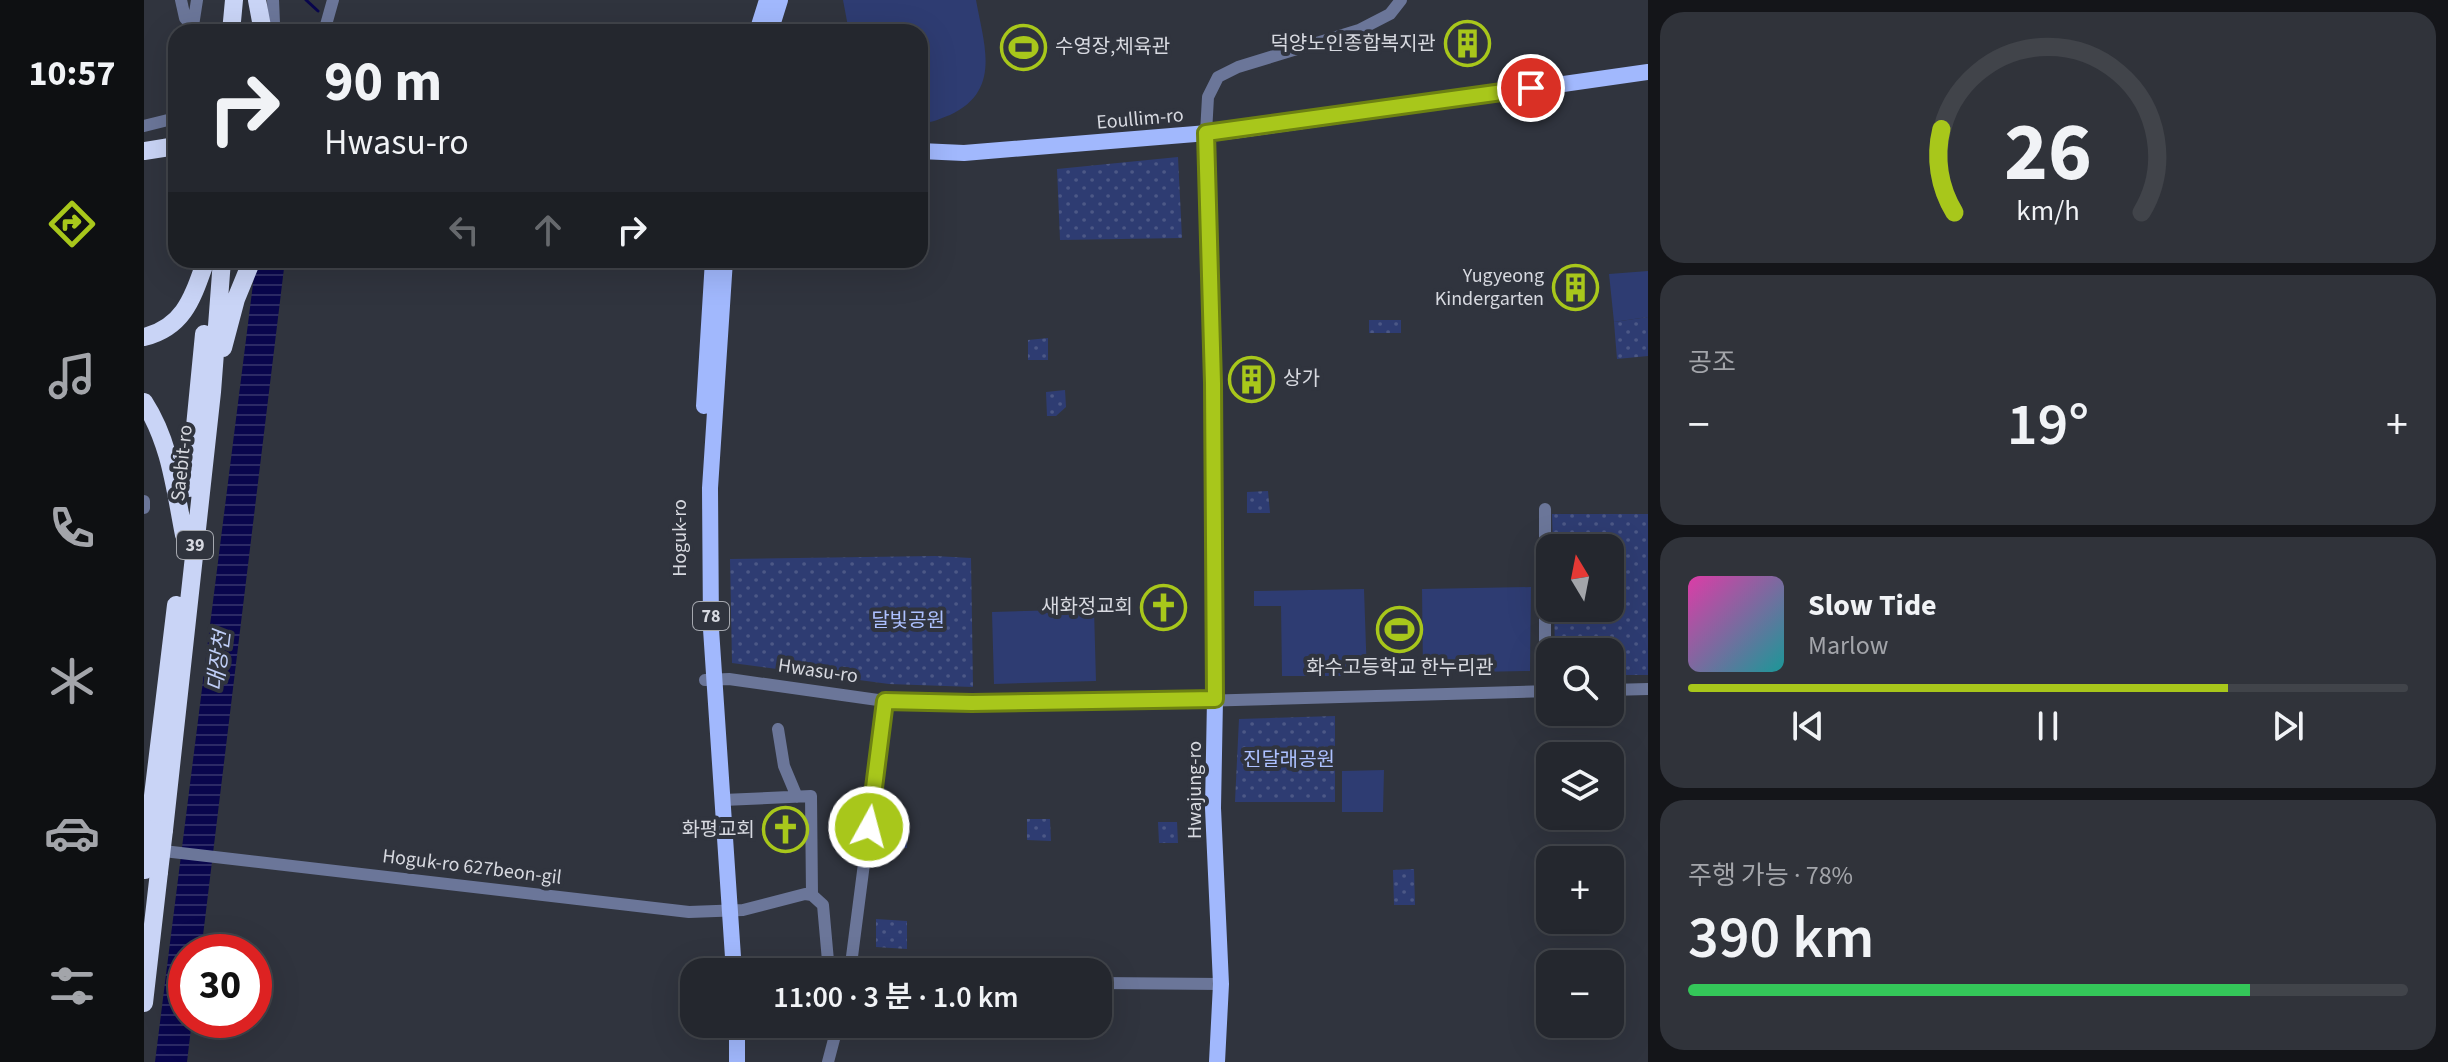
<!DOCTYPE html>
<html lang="ko">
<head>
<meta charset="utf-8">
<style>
	:root { --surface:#24272e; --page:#30333a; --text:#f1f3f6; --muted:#a3a5aa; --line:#41444a; --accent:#a8c71b }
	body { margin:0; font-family:"Source Sans 3","Noto Sans KR",sans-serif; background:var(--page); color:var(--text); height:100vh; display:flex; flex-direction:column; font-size:30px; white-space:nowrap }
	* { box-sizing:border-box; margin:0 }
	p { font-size:26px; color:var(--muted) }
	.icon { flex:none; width:44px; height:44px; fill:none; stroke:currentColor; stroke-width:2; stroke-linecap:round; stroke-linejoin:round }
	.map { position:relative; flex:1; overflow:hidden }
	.sheet { display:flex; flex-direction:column; gap:12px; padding:12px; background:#141519; width:800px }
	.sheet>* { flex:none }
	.hud { position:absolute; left:24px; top:24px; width:760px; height:244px; border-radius:24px; box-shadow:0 8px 32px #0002,0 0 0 2px var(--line); background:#24272e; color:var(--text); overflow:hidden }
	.needle { width:52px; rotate:350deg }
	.buttons { position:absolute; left:1392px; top:534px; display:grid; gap:16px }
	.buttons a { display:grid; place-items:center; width:88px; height:88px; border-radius:16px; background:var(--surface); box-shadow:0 8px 32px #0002,0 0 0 2px var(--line); font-size:40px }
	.speed { position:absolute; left:24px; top:934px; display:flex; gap:16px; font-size:40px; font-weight:700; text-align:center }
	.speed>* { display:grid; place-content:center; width:104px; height:104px; border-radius:50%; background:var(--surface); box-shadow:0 8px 32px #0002,0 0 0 2px var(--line); line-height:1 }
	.speed .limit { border:12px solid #d22; background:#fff; color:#111 }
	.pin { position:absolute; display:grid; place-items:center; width:68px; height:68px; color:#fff; margin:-34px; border:4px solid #fff; border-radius:50%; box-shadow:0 2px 8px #0007 }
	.me { position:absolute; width:88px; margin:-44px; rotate:7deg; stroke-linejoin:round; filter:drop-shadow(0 0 6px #0008) }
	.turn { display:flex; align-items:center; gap:28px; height:168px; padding:0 24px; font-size:36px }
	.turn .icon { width:104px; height:104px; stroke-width:2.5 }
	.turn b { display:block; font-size:56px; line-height:68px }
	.lanes { display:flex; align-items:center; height:76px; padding:0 24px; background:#0003; justify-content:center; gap:40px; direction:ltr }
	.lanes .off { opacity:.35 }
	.big { font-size:60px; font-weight:600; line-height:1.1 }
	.sheet .card { flex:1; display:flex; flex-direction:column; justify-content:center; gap:12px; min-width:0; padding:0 28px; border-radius:24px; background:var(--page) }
	.sheet .dial { align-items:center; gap:0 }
	.dial svg { height:208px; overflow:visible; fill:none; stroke:var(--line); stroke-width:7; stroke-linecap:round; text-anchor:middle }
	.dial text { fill:var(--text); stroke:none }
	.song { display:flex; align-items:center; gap:24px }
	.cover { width:96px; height:96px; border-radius:12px; background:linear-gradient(135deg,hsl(320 70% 55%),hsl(180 70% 35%)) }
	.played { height:8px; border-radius:4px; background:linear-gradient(90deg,var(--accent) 75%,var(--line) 75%) }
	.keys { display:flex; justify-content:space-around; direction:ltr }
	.heat { display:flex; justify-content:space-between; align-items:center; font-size:44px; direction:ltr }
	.charge { height:12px; border-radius:6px; background:linear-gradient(90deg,#34c759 78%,var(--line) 0) }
	.trip { position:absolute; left:536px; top:958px; width:432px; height:80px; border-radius:24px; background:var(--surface); box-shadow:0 8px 32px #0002,0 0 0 2px var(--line); font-weight:600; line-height:80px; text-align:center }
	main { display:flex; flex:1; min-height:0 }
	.menu { display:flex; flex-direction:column; width:144px; justify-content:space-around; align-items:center; background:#0e1012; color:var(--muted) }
	.menu .icon { width:56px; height:56px }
	.menu .active { color:var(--accent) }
	.menu b { font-size:36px; color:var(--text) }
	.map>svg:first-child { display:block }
</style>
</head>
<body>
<main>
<nav class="menu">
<b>10:57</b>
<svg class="icon active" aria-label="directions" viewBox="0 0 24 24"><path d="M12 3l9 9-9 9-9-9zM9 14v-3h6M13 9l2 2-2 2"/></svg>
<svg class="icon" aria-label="music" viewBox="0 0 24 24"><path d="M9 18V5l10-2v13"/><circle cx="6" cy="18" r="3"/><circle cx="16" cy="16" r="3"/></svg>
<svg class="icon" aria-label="phone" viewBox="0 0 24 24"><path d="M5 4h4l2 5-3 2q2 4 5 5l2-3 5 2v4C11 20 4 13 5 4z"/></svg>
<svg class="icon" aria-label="climate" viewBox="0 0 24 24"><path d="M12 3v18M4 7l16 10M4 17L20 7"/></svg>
<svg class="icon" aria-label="car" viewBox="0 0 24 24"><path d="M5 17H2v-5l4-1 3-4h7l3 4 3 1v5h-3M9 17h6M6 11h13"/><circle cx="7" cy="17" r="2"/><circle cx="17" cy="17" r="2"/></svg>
<svg class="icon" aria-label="filters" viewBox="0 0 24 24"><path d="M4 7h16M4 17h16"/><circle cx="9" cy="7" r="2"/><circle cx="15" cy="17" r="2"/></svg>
</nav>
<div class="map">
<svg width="1504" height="1062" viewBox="0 0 1504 1062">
	<defs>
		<pattern id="park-dots" width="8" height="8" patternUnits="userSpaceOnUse" patternTransform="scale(2)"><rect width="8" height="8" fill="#2e3c72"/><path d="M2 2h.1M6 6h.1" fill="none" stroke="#4c5886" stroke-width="1.8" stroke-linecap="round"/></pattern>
		<pattern id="water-rules" width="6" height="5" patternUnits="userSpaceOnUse" patternTransform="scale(2)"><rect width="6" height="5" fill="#09064d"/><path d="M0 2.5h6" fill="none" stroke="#2c2a66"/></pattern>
	</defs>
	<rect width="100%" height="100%" fill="#30343e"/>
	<path fill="#2e3c72" d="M699,0h133c8,45 26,91 -26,115 -11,4 -19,9 -30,7v-90h-71z
		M1504,271v46l-34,5 -5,-48z
		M1387,587l-1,84 -107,2 -1,-84z
		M1220,589l3,87h-85l-1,-70h-27v-15z
		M950,609l2,72 -102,3 -2,-72z
		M1240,770l-1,42h-41v-41z
		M762,822l1,26h-17l-1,-25z"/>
	<path fill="url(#park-dots)" d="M1034,157l4,81 -122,2 -3,-71z
		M1504,317v39l-31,3 -3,-37z
		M1225,320h32v13h-32z
		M904,338v22h-20v-20z
		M921,390l1,17 -10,9h-9l-1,-24z
		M1124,491l2,22h-23v-21z
		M1408,514h96v161h-38v-23h-55l-1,-44h56v-60h-57z
		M791,556l36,2 2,129 -84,-3 -157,-21 -2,-104z
		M1191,716v86h-100l4,-83z
		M883,819h23l1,22 -24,-1z
		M1014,822h19l1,21h-19z
		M1270,869l1,36h-21l-1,-35z
		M732,919l31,2v28l-31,-2z"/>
	<path fill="url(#water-rules)" d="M112,260h29l-84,692h-15v68h6l-5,42h-32z"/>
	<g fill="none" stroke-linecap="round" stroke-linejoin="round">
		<path stroke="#09064d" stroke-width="3" d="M162,0l12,11"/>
		<path stroke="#6b7699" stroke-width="12" d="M37,0l4,18 8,9
			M48,32l5,-32
			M124,32l6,-9 -1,-23
			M180,32l9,-32
			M0,126l32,-8
			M1062,133l2,-36 10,-20 20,-10 121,-37 31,-16 11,-14
			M0,501v7
			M1401,509v182
			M561,680l24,-1 156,22 87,2 227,-2 351,-10
			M1466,690l38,-1
			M634,729l6,37 13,31
			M579,800l88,-4 1,99
			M11,850l534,62 54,-2 62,-16 7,1 11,10 6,67
			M706,972l35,-271
			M954,983l123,1
			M684,1062l10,-38"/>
		<path stroke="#a1b8fd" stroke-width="16" d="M613,32l10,-32
			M626,32l10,-32
			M1062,133l7,250 2,316 -2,109 8,176 -4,78
			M776,151l44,2 268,-22 416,-59
			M581,260l-15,228 1,141 23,343
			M560,406l9,-146
			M593,1062v-38"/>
		<path stroke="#c9d4f6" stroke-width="18" d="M113,0l6,32
			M87,32l3,-32
			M0,151l32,-5
			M0,337c41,-10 49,-41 62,-77
			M79,348l13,-49 16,-39
			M0,402c26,40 31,87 40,133
			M45,488l15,-154
			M5,829l27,-224
			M20,830l48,-438 10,-132
			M0,1003l15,-131"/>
		<path stroke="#c9d4f6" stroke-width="18" d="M1,870l4,-41
			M15,872l5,-42"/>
	</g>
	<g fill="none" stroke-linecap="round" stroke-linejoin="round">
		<defs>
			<path id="route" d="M725,827l16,-126 87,2 243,-4 -2,-316 -7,-250 325,-45"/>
		</defs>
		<use href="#route" stroke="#6d8112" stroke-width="20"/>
		<use href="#route" stroke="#a8c71b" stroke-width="14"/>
	</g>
	<defs>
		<symbol id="building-ring" viewBox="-11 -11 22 22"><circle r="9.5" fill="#30343e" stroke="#a8c71b" stroke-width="1.5"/><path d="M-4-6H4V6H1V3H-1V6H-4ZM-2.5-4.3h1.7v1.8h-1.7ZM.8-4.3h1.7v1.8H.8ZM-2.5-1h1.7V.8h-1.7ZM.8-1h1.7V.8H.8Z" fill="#a8c71b"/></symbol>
		<symbol id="stadium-ring" viewBox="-11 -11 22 22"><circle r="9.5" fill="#30343e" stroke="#a8c71b" stroke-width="1.5"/><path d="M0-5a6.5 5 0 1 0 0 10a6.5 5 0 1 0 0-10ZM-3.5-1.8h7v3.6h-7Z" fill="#a8c71b"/></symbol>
		<symbol id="church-ring" viewBox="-11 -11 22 22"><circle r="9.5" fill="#30343e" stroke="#a8c71b" stroke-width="1.5"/><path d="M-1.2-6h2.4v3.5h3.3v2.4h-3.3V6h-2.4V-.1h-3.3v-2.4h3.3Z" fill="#a8c71b"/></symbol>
	</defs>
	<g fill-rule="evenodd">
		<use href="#building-ring" x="1298" y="18" width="51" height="51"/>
		<use href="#stadium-ring" x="854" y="22" width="51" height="51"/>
		<use href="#building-ring" x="1406" y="262" width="51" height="51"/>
		<use href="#building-ring" x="1082" y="354" width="51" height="51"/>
		<use href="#church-ring" x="994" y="582" width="51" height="51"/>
		<use href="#stadium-ring" x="1230" y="604" width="51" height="51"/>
		<use href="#church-ring" x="616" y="804" width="51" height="51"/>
	</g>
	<g text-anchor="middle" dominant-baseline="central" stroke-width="8" stroke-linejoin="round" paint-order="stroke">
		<g fill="#30343e" stroke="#a5a8af" stroke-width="2">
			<rect x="33" y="531" width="36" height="28" rx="6"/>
			<rect x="549" y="602" width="36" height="28" rx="6"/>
		</g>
		<g font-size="18" font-weight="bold" fill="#d7d9e0">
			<text x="51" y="545">39</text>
			<text x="567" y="616">78</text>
		</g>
		<g font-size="20" fill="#d7d9e0" stroke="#30343e" text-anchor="end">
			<text x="1292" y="44">덕양노인종합복지관</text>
			<text x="911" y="47" text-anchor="start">수영장,체육관</text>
			<text x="1400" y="276">Yugyeong<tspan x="1400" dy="23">Kindergarten</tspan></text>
			<text x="1139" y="379" text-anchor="start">상가</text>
			<text x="989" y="607">새화정교회</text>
			<text x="1256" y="668" text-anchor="middle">화수고등학교 한누리관</text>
			<text x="611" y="830">화평교회</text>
		</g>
		<g font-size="20" fill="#d7d9e0" stroke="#30343e">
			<text transform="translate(996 119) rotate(-5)">Eoullim-ro</text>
			<text transform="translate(38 463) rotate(-84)">Saebit-ro</text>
			<text transform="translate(536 538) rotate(-90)">Hoguk-ro</text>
			<text transform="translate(674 671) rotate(8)">Hwasu-ro</text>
			<text transform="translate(1051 790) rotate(-90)">Hwajung-ro</text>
			<text transform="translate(328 867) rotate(7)">Hoguk-ro 627beon-gil</text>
		</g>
		<g font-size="20" fill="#adc1ff" stroke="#30343e">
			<text x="764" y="621">달빛공원</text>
			<text x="1145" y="760">진달래공원</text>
		</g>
		<g font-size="22" font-style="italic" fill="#bfcef7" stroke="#30343e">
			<text transform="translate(75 661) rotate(-83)">대장천</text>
		</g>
	</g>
</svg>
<div class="buttons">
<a><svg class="needle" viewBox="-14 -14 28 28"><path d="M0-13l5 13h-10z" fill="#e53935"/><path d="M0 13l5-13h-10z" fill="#a3a5aa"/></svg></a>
<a><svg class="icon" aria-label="search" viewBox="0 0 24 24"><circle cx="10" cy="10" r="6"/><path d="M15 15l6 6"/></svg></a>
<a><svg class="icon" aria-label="layers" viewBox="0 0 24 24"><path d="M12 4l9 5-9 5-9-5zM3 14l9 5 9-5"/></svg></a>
<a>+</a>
<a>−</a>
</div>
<div class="speed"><div class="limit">30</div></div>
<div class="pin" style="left:1387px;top:88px;background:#d93025"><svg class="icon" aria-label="arrive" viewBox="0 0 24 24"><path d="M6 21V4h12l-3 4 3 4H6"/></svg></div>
<svg class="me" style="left:725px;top:827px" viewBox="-20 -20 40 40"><circle r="17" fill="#a8c71b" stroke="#fff" stroke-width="3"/><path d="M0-11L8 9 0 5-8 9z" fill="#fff"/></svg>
<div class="trip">11:00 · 3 분 · 1.0 km</div>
<div class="hud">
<div class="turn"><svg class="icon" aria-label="right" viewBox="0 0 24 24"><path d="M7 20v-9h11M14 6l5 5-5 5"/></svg><div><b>90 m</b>Hwasu-ro</div></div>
<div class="lanes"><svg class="icon off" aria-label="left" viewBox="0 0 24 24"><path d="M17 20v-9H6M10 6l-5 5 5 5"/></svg><svg class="icon off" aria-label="ahead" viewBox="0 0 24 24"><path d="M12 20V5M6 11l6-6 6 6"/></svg><svg class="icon" aria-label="right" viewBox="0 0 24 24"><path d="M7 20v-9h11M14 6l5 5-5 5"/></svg></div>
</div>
</div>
<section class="sheet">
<div class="card dial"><svg viewBox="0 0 100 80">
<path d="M14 69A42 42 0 1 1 86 69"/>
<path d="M14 69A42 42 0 0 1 9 37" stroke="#a8c71b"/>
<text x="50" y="56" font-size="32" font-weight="700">26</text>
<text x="50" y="72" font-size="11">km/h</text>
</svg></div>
<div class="card"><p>공조</p>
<div class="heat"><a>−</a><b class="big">19°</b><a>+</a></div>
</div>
<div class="card">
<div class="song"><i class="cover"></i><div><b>Slow Tide</b><p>Marlow</p></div></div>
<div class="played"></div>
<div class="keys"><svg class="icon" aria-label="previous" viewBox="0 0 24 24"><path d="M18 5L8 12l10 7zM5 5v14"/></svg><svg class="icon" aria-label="pause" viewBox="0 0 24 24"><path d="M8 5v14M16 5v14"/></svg><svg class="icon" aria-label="next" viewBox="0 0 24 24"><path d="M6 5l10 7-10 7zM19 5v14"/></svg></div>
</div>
<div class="card"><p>주행 가능 · 78%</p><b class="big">390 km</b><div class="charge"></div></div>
</section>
</main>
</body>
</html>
